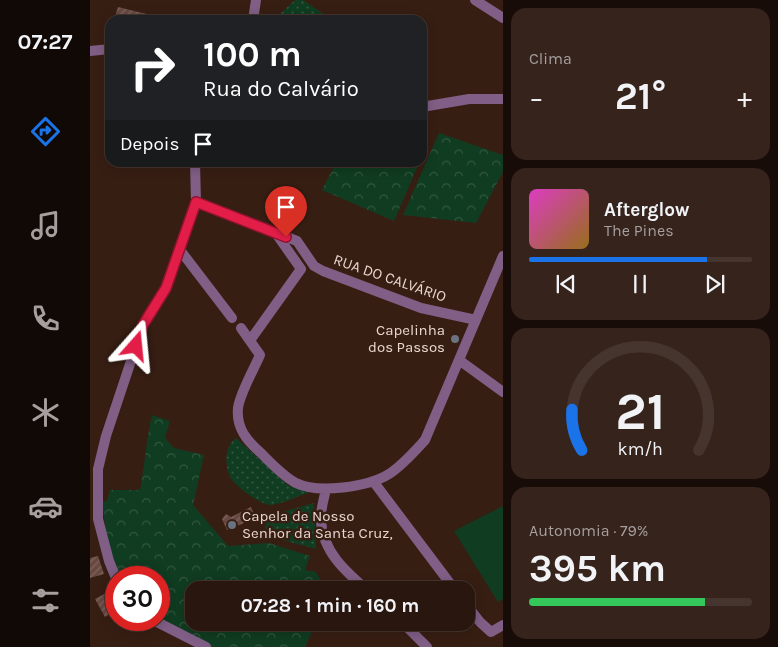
<!DOCTYPE html>
<html lang="pt">
<head>
<meta charset="utf-8">
<style>
	:root { --surface:#29160e; --page:#35231c; --text:#f1f3f6; --muted:#a59f9e; --line:#45352e; --accent:#1a73e8 }
	body { margin:0; font-family:Karla,sans-serif; background:var(--page); color:var(--text); height:100vh; display:flex; flex-direction:column; font-size:19px; white-space:nowrap }
	* { box-sizing:border-box; margin:0 }
	p { font-size:16px; color:var(--muted) }
	.icon { flex:none; width:28px; height:28px; fill:none; stroke:currentColor; stroke-width:2; stroke-linecap:round; stroke-linejoin:round }
	.map { position:relative; flex:1; overflow:hidden }
	.sheet { display:flex; flex-direction:column; gap:8px; padding:8px; background:#170c08; width:275px }
	.sheet>* { flex:none }
	.guide { position:absolute; left:15px; top:15px; width:322px; height:152px; border-radius:15px; box-shadow:0 2px 12px #0003,0 0 0 1px var(--line); background:#202124; color:#fff; overflow:hidden }
	.speed { position:absolute; left:15px; top:566px; display:flex; gap:10px; font-size:25px; font-weight:700; text-align:center }
	.speed>* { display:grid; place-content:center; width:65px; height:65px; border-radius:50%; background:var(--surface); box-shadow:0 2px 12px #0003,0 0 0 1px var(--line); line-height:1 }
	.speed .limit { border:8px solid #d22; background:#fff; color:#111 }
	.pin { position:absolute; display:grid; place-items:center; width:42px; height:42px; color:#fff; margin:-51px -21px; border-radius:50% 50% 50% 0; rotate:-45deg; box-shadow:0 0 5px #0007 }
	.pin .icon { rotate:45deg }
	.me { position:absolute; width:55px; margin:-28px; rotate:18deg; stroke-linejoin:round; filter:drop-shadow(0 0 4px #0008) }
	.turn { display:flex; align-items:center; gap:18px; height:105px; padding:0 15px; font-size:22px }
	.turn .icon { width:65px; height:65px; stroke-width:2.5 }
	.turn b { display:block; font-size:35px; line-height:42px }
	.then { display:flex; align-items:center; height:48px; padding:0 15px; background:#0003; gap:10px; font-size:19px }
	.big { font-size:38px; font-weight:700; line-height:1.1 }
	.sheet .tile { flex:1; display:flex; flex-direction:column; justify-content:center; gap:8px; min-width:0; padding:0 18px; border-radius:15px; background:var(--page) }
	.sheet .dial { align-items:center; gap:0 }
	.dial svg { height:130px; overflow:visible; fill:none; stroke:var(--line); stroke-width:7; stroke-linecap:round; text-anchor:middle }
	.dial text { fill:var(--text); stroke:none }
	.song { display:flex; align-items:center; gap:15px }
	.cover { width:60px; height:60px; border-radius:8px; background:linear-gradient(135deg,hsl(310 70% 55%),hsl(40 70% 35%)) }
	.played { height:5px; border-radius:2px; background:linear-gradient(90deg,var(--accent) 80%,var(--line) 80%) }
	.keys { display:flex; justify-content:space-around; direction:ltr }
	.heat { display:flex; justify-content:space-between; align-items:center; font-size:28px; direction:ltr }
	.charge { height:8px; border-radius:4px; background:linear-gradient(90deg,#34c759 79%,var(--line) 0) }
	.trip { position:absolute; left:95px; top:581px; width:290px; height:50px; border-radius:15px; background:var(--surface); box-shadow:0 2px 12px #0003,0 0 0 1px var(--line); font-weight:700; line-height:50px; text-align:center }
	main { display:flex; flex:1; min-height:0 }
	.tabs { display:flex; flex-direction:column; width:90px; justify-content:space-around; align-items:center; background:#100906; color:var(--muted) }
	.tabs .icon { width:35px; height:35px }
	.tabs .selected { color:var(--accent) }
	.tabs b { font-size:22px; color:var(--text) }
	.map>svg:first-child { display:block }
</style>
</head>
<body>
<main>
<nav class="tabs">
<b>07:27</b>
<svg class="icon selected" aria-label="directions" viewBox="0 0 24 24"><path d="M12 3l9 9-9 9-9-9zM9 14v-3h6M13 9l2 2-2 2"/></svg>
<svg class="icon" aria-label="music" viewBox="0 0 24 24"><path d="M9 18V5l10-2v13"/><circle cx="6" cy="18" r="3"/><circle cx="16" cy="16" r="3"/></svg>
<svg class="icon" aria-label="phone" viewBox="0 0 24 24"><path d="M5 4h4l2 5-3 2q2 4 5 5l2-3 5 2v4C11 20 4 13 5 4z"/></svg>
<svg class="icon" aria-label="climate" viewBox="0 0 24 24"><path d="M12 3v18M4 7l16 10M4 17L20 7"/></svg>
<svg class="icon" aria-label="car" viewBox="0 0 24 24"><path d="M5 17H2v-5l4-1 3-4h7l3 4 3 1v5h-3M9 17h6M6 11h13"/><circle cx="7" cy="17" r="2"/><circle cx="17" cy="17" r="2"/></svg>
<svg class="icon" aria-label="filters" viewBox="0 0 24 24"><path d="M4 7h16M4 17h16"/><circle cx="9" cy="7" r="2"/><circle cx="15" cy="17" r="2"/></svg>
</nav>
<div class="map">
<svg width="413" height="647" viewBox="0 0 413 647">
	<defs>
		<pattern id="grass-dots" width="8" height="8" patternUnits="userSpaceOnUse" patternTransform="scale(1.25)"><rect width="8" height="8" fill="#103c21"/><path d="M2 2h.1M6 6h.1" fill="none" stroke="#335740" stroke-width="1.8" stroke-linecap="round"/></pattern>
		<pattern id="forest-crowns" width="20" height="18" patternUnits="userSpaceOnUse" patternTransform="scale(1.25)"><rect width="20" height="18" fill="#103c21"/><path d="M2 6a3 3 0 1 1 6 0M12 15a3 3 0 1 1 6 0" fill="none" stroke="#335740"/></pattern>
		<pattern id="building-hatch" width="6" height="6" patternUnits="userSpaceOnUse" patternTransform="scale(1.25)"><rect width="6" height="6" fill="#684942"/><path d="M-1 1l2-2M0 6l6-6M5 7l2-2" fill="none" stroke="#7e625c"/></pattern>
	</defs>
	<rect width="100%" height="100%" fill="#371e13"/>
	<path fill="url(#grass-dots)" d="M205,0h8l29,20h-54v-4z
		M146,438l53,48 21,6c-12,4 -27,12 -40,13 -9,0 -33,-18 -38,-25 -8,-12 -8,-34 4,-42z
		M224,503l2,46 -52,-14 3,-16 5,-4z"/>
	<path fill="url(#forest-crowns)" d="M349,133l64,22v17l-27,51 -73,-8z
		M246,163v-1l83,1 -25,58 -72,-31z
		M62,415l18,6 -5,17 9,10 30,7 -11,50 35,41 41,-3 41,13 -5,14 11,2 7,13 -5,5h-124v32l122,1 -11,24h-92l-54,-29v-40l-41,-1 -8,-13 -8,-63h5l3,-11h30c5,-25 6,-50 12,-75z"/>
	<path fill="#103c21" d="M413,506v93l-5,3 -44,-71z"/>
	<path fill="url(#building-hatch)" d="M28,7l37,9 -1,4h-40z
		M161,507l5,11 -29,12 -5,-11 4,-5 5,3z
		M8,556l6,18 -14,4v-20z
		M20,591l6,12v8l-11,6 -10,-18z"/>
	<g fill="none" stroke-linecap="round" stroke-linejoin="round">
		<path stroke="#815e86" stroke-width="10" d="M385,0l28,18
			M163,20l3,-20
			M0,51l20,-2
			M332,107l47,-8h34
			M106,202l101,39 17,25 9,5 98,37 55,12
			M90,250l52,68
			M151,328l19,27c-6,14 -20,38 -22,53 -2,20 9,33 23,45 11,11 22,23 35,30 22,11 72,4 93,-9 14,-9 25,-22 36,-34l78,-184
			M161,339l50,-70 -26,-37
			M369,360l44,32
			M283,481l82,109
			M236,489c-2,10 -6,22 -5,31 1,31 25,52 46,70
			M26,578l-7,-17 -11,-42v-50l8,-33 37,-111 23,-37 30,-86 -1,-40
			M376,604l14,18 11,10 12,-7
			M63,620l53,27
			M312,622l25,25"/>
	</g>
	<g fill="none" stroke-linecap="round" stroke-linejoin="round">
		<defs>
			<path id="route" d="M46,346l7,-21 23,-37 30,-86 90,35"/>
		</defs>
		<use href="#route" stroke="#92132f" stroke-width="12"/>
		<use href="#route" stroke="#e11d48" stroke-width="9"/>
	</g>
	<g fill="#6b7280" stroke="#371e13" stroke-width="2">
		<circle cx="365" cy="339" r="5"/>
		<circle cx="142" cy="525" r="5"/>
	</g>
	<g text-anchor="middle" dominant-baseline="central" stroke-width="5" stroke-linejoin="round" paint-order="stroke">
		<g font-size="15" fill="#e8d6cf" stroke="#371e13">
			<text transform="translate(300 278) rotate(19)">RUA DO CALVÁRIO</text>
		</g>
		<g font-size="15" fill="#e8d6cf" stroke="#371e13" text-anchor="end">
			<text x="355" y="330">Capelinha<tspan x="355" dy="17">dos Passos</tspan></text>
			<text x="152" y="516" text-anchor="start">Capela de Nosso<tspan x="152" dy="17">Senhor da Santa Cruz,</tspan></text>
		</g>
	</g>
</svg>
<div class="speed"><div class="limit">30</div></div>
<div class="pin" style="left:196px;top:237px;background:#d93025"><svg class="icon" aria-label="arrive" viewBox="0 0 24 24"><path d="M6 21V4h12l-3 4 3 4H6"/></svg></div>
<svg class="me" style="left:46px;top:346px" viewBox="-20 -20 40 40"><path d="M0-17L14 15 0 8-14 15z" fill="#e11d48" stroke="#fff" stroke-width="4"/></svg>
<div class="trip">07:28 · 1 min · 160 m</div>
<div class="guide">
<div class="turn"><svg class="icon" aria-label="right" viewBox="0 0 24 24"><path d="M7 20v-9h11M14 6l5 5-5 5"/></svg><div><b>100 m</b>Rua do Calvário</div></div>
<div class="then">Depois<svg class="icon" aria-label="arrive" viewBox="0 0 24 24"><path d="M6 21V4h12l-3 4 3 4H6"/></svg></div>
</div>
</div>
<section class="sheet">
<div class="tile"><p>Clima</p>
<div class="heat"><a>−</a><b class="big">21°</b><a>+</a></div>
</div>
<div class="tile">
<div class="song"><i class="cover"></i><div><b>Afterglow</b><p>The Pines</p></div></div>
<div class="played"></div>
<div class="keys"><svg class="icon" aria-label="previous" viewBox="0 0 24 24"><path d="M18 5L8 12l10 7zM5 5v14"/></svg><svg class="icon" aria-label="pause" viewBox="0 0 24 24"><path d="M8 5v14M16 5v14"/></svg><svg class="icon" aria-label="next" viewBox="0 0 24 24"><path d="M6 5l10 7-10 7zM19 5v14"/></svg></div>
</div>
<div class="tile dial"><svg viewBox="0 0 100 80">
<path d="M14 69A42 42 0 1 1 86 69"/>
<path d="M14 69A42 42 0 0 1 8 44" stroke="#1a73e8"/>
<text x="50" y="56" font-size="32" font-weight="700">21</text>
<text x="50" y="72" font-size="11">km/h</text>
</svg></div>
<div class="tile"><p>Autonomia · 79%</p><b class="big">395 km</b><div class="charge"></div></div>
</section>
</main>
</body>
</html>
